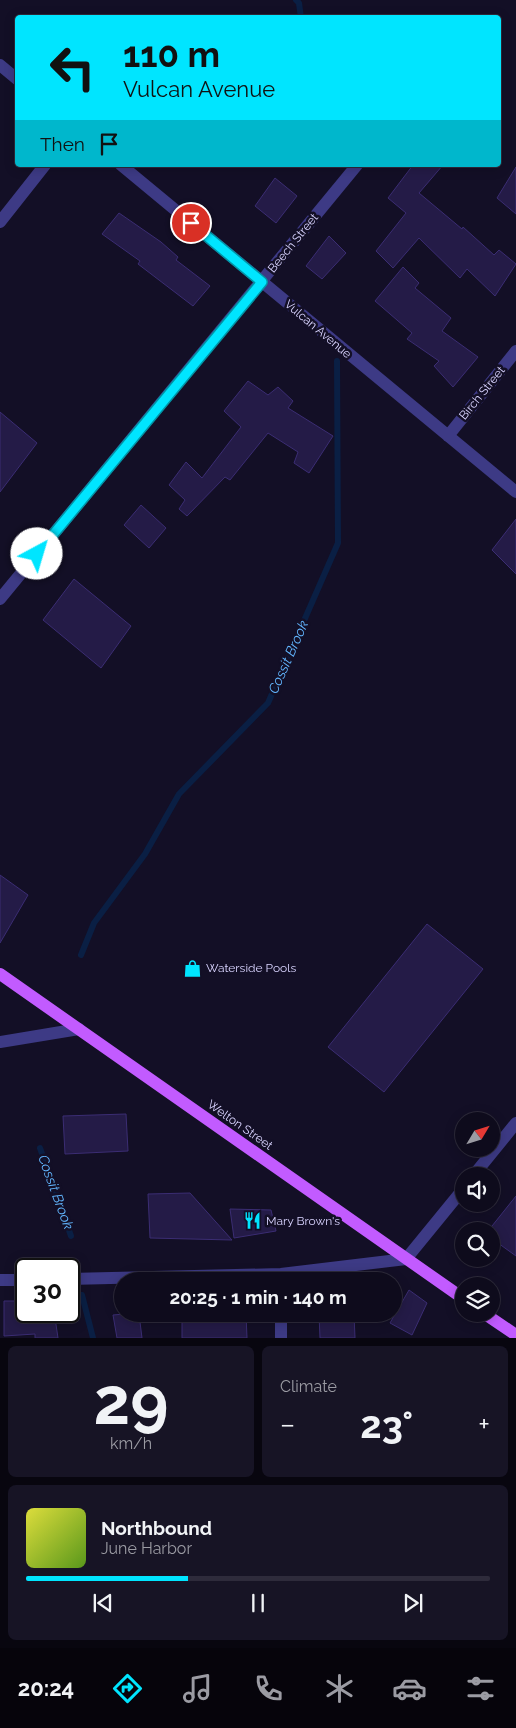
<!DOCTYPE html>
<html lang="en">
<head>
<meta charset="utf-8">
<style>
	:root { --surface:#0e0b1c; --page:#171425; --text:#f1f3f6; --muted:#9b9ba3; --line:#2e2b3b; --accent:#00e5ff }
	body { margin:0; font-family:Raleway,sans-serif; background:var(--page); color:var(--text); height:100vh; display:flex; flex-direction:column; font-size:19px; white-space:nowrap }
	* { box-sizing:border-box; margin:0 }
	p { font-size:16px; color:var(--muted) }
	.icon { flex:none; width:28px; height:28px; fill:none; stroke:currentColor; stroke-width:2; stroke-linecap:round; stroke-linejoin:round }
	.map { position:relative; height:1338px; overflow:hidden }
	.details { display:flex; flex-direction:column; gap:8px; padding:8px; background:#08060f; flex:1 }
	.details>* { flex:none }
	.top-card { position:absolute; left:15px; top:15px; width:486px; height:152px; border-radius:5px; box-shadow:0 2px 12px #0003,0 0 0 1px var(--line); background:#00e5ff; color:#111; overflow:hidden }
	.needle { width:32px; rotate:52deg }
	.buttons { position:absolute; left:455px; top:1112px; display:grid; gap:10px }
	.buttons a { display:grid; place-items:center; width:45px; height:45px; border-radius:50%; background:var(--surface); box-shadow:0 2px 12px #0003,0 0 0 1px var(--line); font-size:25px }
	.speed { position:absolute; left:15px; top:1258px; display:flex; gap:10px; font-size:25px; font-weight:700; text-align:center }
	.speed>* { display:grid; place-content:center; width:65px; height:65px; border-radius:50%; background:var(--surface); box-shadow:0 2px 12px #0003,0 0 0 1px var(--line); line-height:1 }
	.speed .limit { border:2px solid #111; border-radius:8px; background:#fff; color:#111 }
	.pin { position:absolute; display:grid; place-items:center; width:42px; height:42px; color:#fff; margin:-21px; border:2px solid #fff; border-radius:50%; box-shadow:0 1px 5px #0007 }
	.me { position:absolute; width:55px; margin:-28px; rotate:39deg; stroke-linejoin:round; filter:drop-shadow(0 0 4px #0008) }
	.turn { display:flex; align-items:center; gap:18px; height:105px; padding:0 25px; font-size:22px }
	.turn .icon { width:65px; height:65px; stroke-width:2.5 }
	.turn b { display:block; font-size:35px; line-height:42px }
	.then { display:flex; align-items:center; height:48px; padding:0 25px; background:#0003; gap:10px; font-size:19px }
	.big { font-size:38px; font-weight:700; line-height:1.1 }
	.details .widget { flex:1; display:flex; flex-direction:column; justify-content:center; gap:8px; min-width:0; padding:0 18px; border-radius:8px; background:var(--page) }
	.details .dial { align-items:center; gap:0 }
	.dial b { font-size:65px; line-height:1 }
	.song { display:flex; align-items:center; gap:15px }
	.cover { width:60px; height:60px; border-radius:8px; background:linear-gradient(135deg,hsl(60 70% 55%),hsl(90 70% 35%)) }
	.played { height:5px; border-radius:2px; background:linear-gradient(90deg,var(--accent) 35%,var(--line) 35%) }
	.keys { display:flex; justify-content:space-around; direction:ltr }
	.heat { display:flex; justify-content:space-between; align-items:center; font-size:28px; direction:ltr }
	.details .tiles { flex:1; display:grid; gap:8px; grid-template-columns:1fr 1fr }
	.widget:last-child { grid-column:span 2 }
	.trip { position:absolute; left:114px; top:1272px; width:288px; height:50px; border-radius:25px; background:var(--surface); box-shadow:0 2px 12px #0003,0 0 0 1px var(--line); font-weight:700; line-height:50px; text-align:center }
	.dock { display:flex; height:80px; justify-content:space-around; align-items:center; background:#06040b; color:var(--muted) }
	.dock .icon { width:35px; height:35px }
	.dock .selected { color:var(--accent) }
	.dock b { font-size:22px; color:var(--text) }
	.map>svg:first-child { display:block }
</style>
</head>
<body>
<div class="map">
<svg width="516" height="1338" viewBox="0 0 516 1338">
	<rect width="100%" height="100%" fill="#130f26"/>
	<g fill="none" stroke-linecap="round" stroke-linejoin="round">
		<path stroke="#0a1f44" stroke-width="6" d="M296,0l3,3 2,15
			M81,955l13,-32 51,-69 34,-60 89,-91 70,-160 -1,-182
			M40,1148l31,88
			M82,1295l11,43"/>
	</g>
	<path fill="#241b47" stroke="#3b2d73" d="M413,165h30l-24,28 43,36 1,-2 31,28 5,-5 17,14 -21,32 -28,-27 -7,9 -41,-40 -26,30 -17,-17 30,-38 -18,-15z
		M516,167v47l-19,-16z
		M275,178l22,18 -21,27 -21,-17z
		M119,213l42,29 17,15 -2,3 34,26 -17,20 -55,-42 2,-3 -38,-27z
		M329,236l17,17 -24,26 -16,-13z
		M403,267l16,16 -4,5 36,30 -9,13 36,26 -25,30 -19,-21 5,-5 -32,-22 5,-6 -37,-32z
		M248,381l20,14 10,-8 15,14 -5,7 45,28 -24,37 -15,-10 4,-11 -30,-19 -38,47 -5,-3 -38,39 -8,-7 6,-9 -16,-15 17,-23 16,16 39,-51 -17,-16z
		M0,412l37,31 -37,49z
		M141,505l25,23 -17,20 -25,-23z
		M516,519v55l-24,-24z
		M74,579l57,47 -30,42 -58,-48z
		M0,875l28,20 -28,48z
		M427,924l56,45 -99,123 -56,-45z
		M126,1114l2,37 -63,3 -2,-38z
		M190,1193l42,47 -82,-2 -2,-44z
		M516,1196v60l-25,-18v-7h-3z
		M230,1209l41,1 5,21 -42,7z
		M409,1290l18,13 -15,32 -22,-12z
		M4,1301h19l1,10h30l4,27h-23v-4l-31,2z
		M124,1314h15l3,24h-25l-4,-23z
		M182,1314h64l1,24h-65z
		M319,1314h35l1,24h-35z"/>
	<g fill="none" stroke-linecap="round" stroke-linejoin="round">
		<path stroke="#3d3a85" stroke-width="12" d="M0,65l18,15
			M121,165l395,327
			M0,222l45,-57
			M448,436l68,-85
			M0,599l357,-434
			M0,1042l79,-13
			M473,1176l43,-53
			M69,1279l212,-5 125,-15 58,-71
			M0,1280h26
			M281,1314v24"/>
		<path stroke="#c25bff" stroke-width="12" d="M0,974l464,325
			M485,1314l31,21"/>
	</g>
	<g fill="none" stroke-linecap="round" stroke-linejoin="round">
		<defs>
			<path id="route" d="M37,554l225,-272 -71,-59"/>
		</defs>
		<use href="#route" stroke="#0095a6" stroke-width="12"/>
		<use href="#route" stroke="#00e5ff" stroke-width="9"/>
	</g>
	<defs>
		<symbol id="shop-bare" viewBox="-9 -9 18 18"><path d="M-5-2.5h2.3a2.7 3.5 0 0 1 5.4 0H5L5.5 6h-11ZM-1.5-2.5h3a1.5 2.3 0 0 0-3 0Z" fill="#00e5ff" stroke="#130f26" stroke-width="2.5" paint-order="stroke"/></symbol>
		<symbol id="restaurant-bare" viewBox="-9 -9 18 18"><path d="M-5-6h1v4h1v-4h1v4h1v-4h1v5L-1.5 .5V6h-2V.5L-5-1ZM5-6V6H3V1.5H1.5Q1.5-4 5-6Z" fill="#00e5ff" stroke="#130f26" stroke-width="2.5" paint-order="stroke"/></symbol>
	</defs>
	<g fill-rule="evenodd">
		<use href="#shop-bare" x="180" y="956" width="25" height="25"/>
		<use href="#restaurant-bare" x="240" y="1208" width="25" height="25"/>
	</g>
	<g text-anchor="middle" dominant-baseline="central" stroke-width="5" stroke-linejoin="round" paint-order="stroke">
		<g font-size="12" fill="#d9d4ff" stroke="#130f26">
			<text transform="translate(293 243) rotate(-51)">Beech Street</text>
			<text transform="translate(318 329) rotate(40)">Vulcan Avenue</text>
			<text transform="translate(482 393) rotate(-51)">Birch Street</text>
			<text transform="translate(240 1125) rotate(35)">Welton Street</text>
		</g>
		<g font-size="12" fill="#d9d4ff" stroke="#130f26" text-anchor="start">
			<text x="206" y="968">Waterside Pools</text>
			<text x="266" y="1221">Mary Brown's</text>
		</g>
		<g font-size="14" font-style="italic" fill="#62b6ff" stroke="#130f26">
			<text transform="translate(288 657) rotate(-66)">Cossit Brook</text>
			<text transform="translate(56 1192) rotate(70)">Cossit Brook</text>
		</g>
	</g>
</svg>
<div class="buttons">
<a><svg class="needle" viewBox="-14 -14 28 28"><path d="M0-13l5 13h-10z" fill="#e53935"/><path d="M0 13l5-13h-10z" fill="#9b9ba3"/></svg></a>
<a><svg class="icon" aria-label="sound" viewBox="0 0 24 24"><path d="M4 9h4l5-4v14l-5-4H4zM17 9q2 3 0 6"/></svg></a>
<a><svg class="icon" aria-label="search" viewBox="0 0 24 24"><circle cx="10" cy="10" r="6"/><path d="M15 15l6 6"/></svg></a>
<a><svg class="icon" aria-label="layers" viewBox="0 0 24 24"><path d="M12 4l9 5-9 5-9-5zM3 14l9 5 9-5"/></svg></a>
</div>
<div class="speed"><div class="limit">30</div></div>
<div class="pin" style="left:191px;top:223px;background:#d93025"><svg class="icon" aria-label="arrive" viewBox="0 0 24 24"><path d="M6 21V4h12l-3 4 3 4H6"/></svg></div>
<svg class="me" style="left:37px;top:554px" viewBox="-20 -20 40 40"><circle r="19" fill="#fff"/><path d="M0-13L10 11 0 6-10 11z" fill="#00e5ff"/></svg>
<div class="trip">20:25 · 1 min · 140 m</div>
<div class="top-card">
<div class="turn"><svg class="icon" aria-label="left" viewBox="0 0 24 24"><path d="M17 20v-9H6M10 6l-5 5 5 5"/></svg><div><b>110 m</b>Vulcan Avenue</div></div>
<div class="then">Then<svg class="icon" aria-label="arrive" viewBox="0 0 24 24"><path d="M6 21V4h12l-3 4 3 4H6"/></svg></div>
</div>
</div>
<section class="details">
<div class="tiles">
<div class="widget dial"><b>29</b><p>km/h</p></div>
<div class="widget"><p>Climate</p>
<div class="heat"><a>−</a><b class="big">23°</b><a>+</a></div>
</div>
<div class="widget">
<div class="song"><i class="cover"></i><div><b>Northbound</b><p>June Harbor</p></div></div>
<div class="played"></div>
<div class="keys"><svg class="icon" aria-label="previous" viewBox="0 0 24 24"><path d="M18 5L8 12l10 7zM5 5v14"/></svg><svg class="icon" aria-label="pause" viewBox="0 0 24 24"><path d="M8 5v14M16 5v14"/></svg><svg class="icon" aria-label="next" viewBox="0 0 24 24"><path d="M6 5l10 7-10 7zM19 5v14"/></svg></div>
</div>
</div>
</section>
<nav class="dock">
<b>20:24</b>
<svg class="icon selected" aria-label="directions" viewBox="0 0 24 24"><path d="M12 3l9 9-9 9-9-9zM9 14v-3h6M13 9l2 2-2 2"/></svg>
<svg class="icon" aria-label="music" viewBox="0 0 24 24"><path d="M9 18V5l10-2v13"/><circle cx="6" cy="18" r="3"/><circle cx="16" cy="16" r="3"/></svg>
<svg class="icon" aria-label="phone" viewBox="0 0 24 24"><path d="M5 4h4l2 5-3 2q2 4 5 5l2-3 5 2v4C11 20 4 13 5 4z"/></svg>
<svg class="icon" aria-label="climate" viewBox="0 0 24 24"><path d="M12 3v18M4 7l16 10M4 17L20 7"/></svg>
<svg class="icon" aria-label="car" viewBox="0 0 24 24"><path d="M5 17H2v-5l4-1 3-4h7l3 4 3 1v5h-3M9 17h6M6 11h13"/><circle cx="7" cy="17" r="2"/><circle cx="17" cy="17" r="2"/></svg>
<svg class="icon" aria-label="filters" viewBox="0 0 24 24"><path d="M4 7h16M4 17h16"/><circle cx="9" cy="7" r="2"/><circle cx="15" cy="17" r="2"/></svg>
</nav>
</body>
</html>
